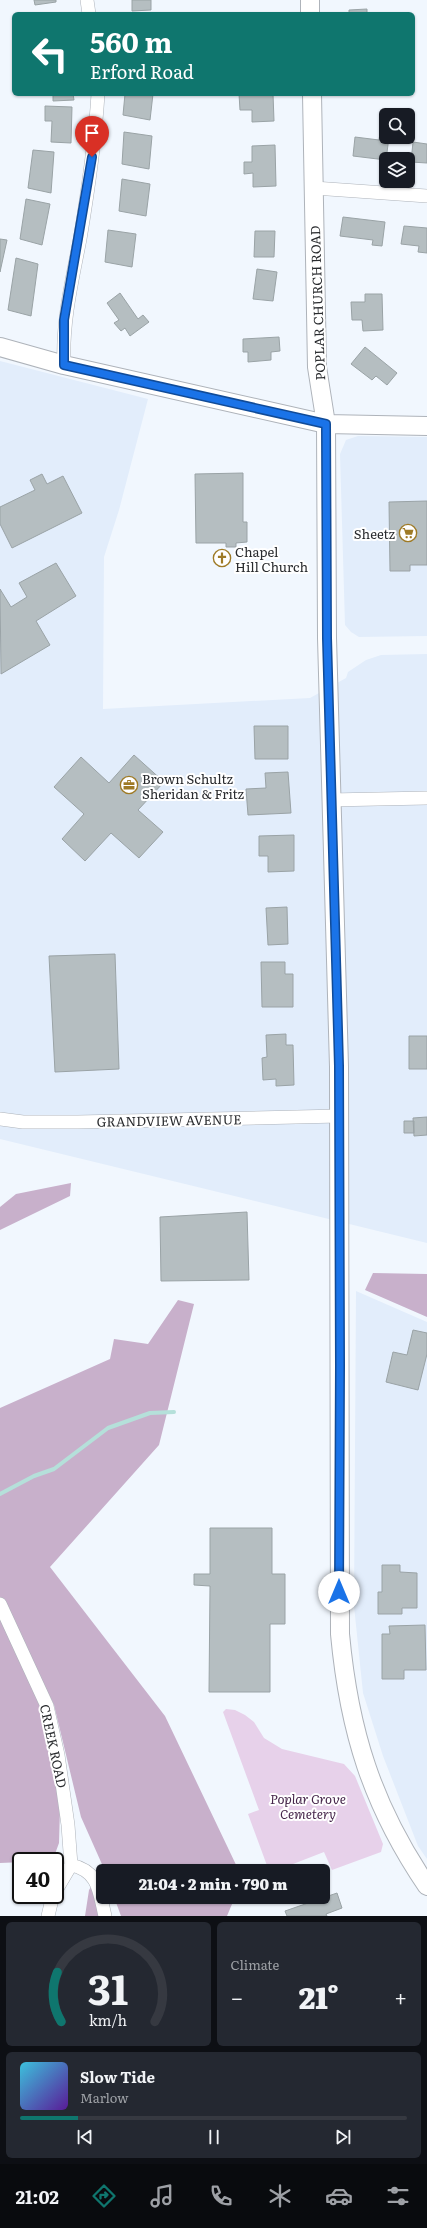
<!DOCTYPE html>
<html lang="en">
<head>
<meta charset="utf-8">
<style>
	:root { --surface:#171b24; --page:#242831; --text:#f1f3f6; --muted:#9ea1a6; --line:#363941; --accent:#0f766e }
	body { margin:0; font-family:Literata,serif; background:var(--page); color:var(--text); height:100vh; display:flex; flex-direction:column; font-size:15px; white-space:nowrap }
	* { box-sizing:border-box; margin:0 }
	p { font-size:13px; color:var(--muted) }
	.icon { flex:none; width:22px; height:22px; fill:none; stroke:currentColor; stroke-width:2; stroke-linecap:round; stroke-linejoin:round }
	.map { position:relative; height:1916px; overflow:hidden }
	.details { display:flex; flex-direction:column; gap:6px; padding:6px; background:#0d0f14; flex:1 }
	.details>* { flex:none }
	.hud { position:absolute; left:12px; top:12px; width:403px; height:84px; border-radius:6px; box-shadow:0 1px 3px #0004; background:#0f766e; color:#fff; overflow:hidden }
	.fabs { position:absolute; left:379px; top:108px; display:grid; gap:8px }
	.fabs a { display:grid; place-items:center; width:36px; height:36px; border-radius:6px; background:var(--surface); box-shadow:0 1px 3px #0004; font-size:20px }
	.speed { position:absolute; left:12px; top:1852px; display:flex; gap:8px; font-size:20px; font-weight:700; text-align:center }
	.speed>* { display:grid; place-content:center; width:52px; height:52px; border-radius:50%; background:var(--surface); box-shadow:0 1px 3px #0004; line-height:1 }
	.speed .limit { border:2px solid #111; border-radius:6px; background:#fff; color:#111 }
	.pin { position:absolute; display:grid; place-items:center; width:34px; height:34px; color:#fff; margin:-41px -17px; border-radius:50% 50% 50% 0; rotate:-45deg; box-shadow:0 0 4px #0007 }
	.pin .icon { rotate:45deg }
	.me { position:absolute; width:44px; margin:-22px; rotate:0deg; stroke-linejoin:round; filter:drop-shadow(0 0 3px #0008) }
	.turn { display:flex; align-items:center; gap:14px; height:84px; padding:0 12px; font-size:18px }
	.turn .icon { width:52px; height:52px; stroke-width:2.5 }
	.turn b { display:block; font-size:28px; line-height:34px }
	.big { font-size:30px; font-weight:800; line-height:1.1 }
	.details .tile { flex:1; display:flex; flex-direction:column; justify-content:center; gap:6px; min-width:0; padding:0 14px; border-radius:6px; background:var(--page) }
	.details .dial { align-items:center; gap:0 }
	.dial svg { height:104px; overflow:visible; fill:none; stroke:var(--line); stroke-width:7; stroke-linecap:round; text-anchor:middle }
	.dial text { fill:var(--text); stroke:none }
	.song { display:flex; align-items:center; gap:12px }
	.cover { width:48px; height:48px; border-radius:6px; background:linear-gradient(135deg,hsl(190 70% 55%),hsl(270 70% 35%)) }
	.played { height:4px; border-radius:2px; background:linear-gradient(90deg,var(--accent) 15%,var(--line) 15%) }
	.keys { display:flex; justify-content:space-around; direction:ltr }
	.heat { display:flex; justify-content:space-between; align-items:center; font-size:22px; direction:ltr }
	.details .tiles { flex:1; display:grid; gap:6px; grid-template-columns:1fr 1fr }
	.tile:last-child { grid-column:span 2 }
	.trip { position:absolute; left:96px; top:1864px; width:234px; height:40px; border-radius:6px; background:var(--surface); box-shadow:0 1px 3px #0004; font-weight:800; line-height:40px; text-align:center }
	.tab-bar { display:flex; height:64px; justify-content:space-around; align-items:center; background:#090b0e; color:var(--muted) }
	.tab-bar .icon { width:28px; height:28px }
	.tab-bar .on { color:var(--accent) }
	.tab-bar b { font-size:18px; color:var(--text) }
	.map>svg:first-child { display:block }
</style>
</head>
<body>
<div class="map">
<svg width="427" height="1916" viewBox="0 0 427 1916">
	<rect width="100%" height="100%" fill="#f1f7fe"/>
	<path fill="#e2edfb" d="M0,361l148,38 -29,111 -15,47 -1,152 207,-11 36,-20 2,-6 18,-12 15,-5 46,-1v589l-427,-104z
		M358,436l69,1v199l-68,1 -8,-5 -6,-7 -5,-171 6,-14z
		M356,1291l71,31v537l-9,-13 -35,-90 -20,-63 -9,-87z"/>
	<path fill="#e7d1ea" d="M226,1709l9,1 10,5 9,7 10,16 18,11 62,15 11,12 28,68 -2,8 -49,18 -8,-18 -49,19h-6l-21,-57 11,-4 -36,-98z"/>
	<path fill="#c8b0cb" d="M71,1183l-1,13 -70,34v-23l16,-13z
		M373,1273l54,1v43l-62,-27z
		M178,1300l16,4 -35,141 -109,122 115,149 74,155h-134l-24,-54 -27,-112 -52,-105 40,106 18,103 -1,34 -4,11 -8,7 -47,2v-455l110,-49 4,-20 34,5z
		M91,1887l9,29h-15l4,-26z
		M114,1897h121l-8,19h-106z"/>
	<g fill="none" stroke-linecap="round" stroke-linejoin="round">
		<path stroke="#b5e0da" stroke-width="4" d="M0,1494l34,-18 20,-7 54,-41 42,-15 24,-1"/>
	</g>
	<path fill="#b5bec1" stroke="#9aa3a6" d="M34,0h22v2l-21,3z
		M132,0h19v10l-19,1z
		M367,9v5h-18v-4z
		M53,94h20l1,6 -21,1z
		M125,94h28l-3,26 -27,-5z
		M239,94h34l1,27 -22,1v-12h-12z
		M45,106l27,1 -1,36 -20,-1 1,-21h-7z
		M124,132l28,4 -3,33 -27,-5z
		M380,133l6,1v3h3l-3,23 -33,-4 2,-19 24,3z
		M413,142l14,2v19l-16,-1z
		M275,145l1,41 -23,1v-14l-9,1v-12h8v-16z
		M33,150l21,2 -3,41 -23,-5z
		M122,179l28,5 -4,32 -27,-5z
		M26,199l24,5 -8,41 -22,-6z
		M343,217l42,5 -3,24 -10,-1 1,-5 -33,-4z
		M404,226l23,2v25l-9,-1 1,-6 -18,-2z
		M108,230l28,4 -4,33 -27,-5z
		M255,231h20l-1,26h-20z
		M0,239l7,1 -7,32z
		M16,258l22,6 -7,52 -23,-6z
		M257,269l20,3 -4,29 -20,-2z
		M120,293l18,26 5,-4 6,7 -19,14 -5,-8 -4,3 -7,-8 5,-3 -12,-17z
		M365,294h17l1,36 -20,1 -1,-11h-10l-1,-18h14z
		M279,337l1,14 -9,1v8l-23,2v-10h-5v-13z
		M365,347l32,26 -10,12 -11,-9 -4,4 -21,-16z
		M243,473v49h4v20l-11,1v4h-10v-4h-30l-1,-69z
		M42,474l5,10 16,-8 19,37 -70,35 -12,-24v-17l35,-17 -5,-10z
		M427,501v64h-17v6h-20l-1,-69z
		M56,563l20,33 -40,25 14,24 -49,29 -1,-85 11,18 16,-10 -8,-14z
		M254,726h34v33h-33z
		M134,755l30,27 -26,28 25,22 -24,26 -28,-25 -26,28 -23,-22 22,-25 -30,-27 27,-30 28,26z
		M288,772l3,41 -43,2 -2,-26 20,-1 -1,-15z
		M294,835v36l-26,1v-16h-9v-20z
		M287,907l1,37 -20,1 -2,-37z
		M115,954l4,115 -64,3 -6,-116z
		M261,962h24v12h8v33h-31z
		M286,1034v11h7l1,40 -18,1v-7l-13,1 -1,-22 5,-1 -1,-22z
		M409,1036h18v33h-18z
		M427,1117v18l-13,1 -1,-18z
		M404,1121h10v12h-10z
		M247,1212l2,68 -88,1 -1,-64z
		M413,1330l14,3v21l-9,36 -32,-8 7,-30 14,3z
		M210,1528h62v46h13v50h-15v68h-61l1,-106 -16,-1v-11h16z
		M382,1565h18v7l17,1v35h-15v6h-24v-22h4z
		M425,1625l1,45h-22v9h-22v-45h8l-1,-8z
		M337,1893l5,15 -16,6 1,2h-40l-2,-5z"/>
	<g fill="none" stroke-linecap="round" stroke-linejoin="round">
		<defs>
			<path id="street" d="M87,0l2,14
				M314,188l113,8
				M64,365c-2,-43 8,-84 16,-126 8,-48 15,-96 18,-145
				M330,800l97,-2
				M0,1119l23,3h55l261,-6
				M0,1604l47,102 11,49 10,70 3,40 -16,27
				M71,1865c28,6 28,26 34,51
				M48,1916l5,-21"/>
			<path id="secondary" d="M310,0v14
				M312,94l5,273 9,57 1,214 12,429 1,567c9,97 32,171 87,252
				M0,347l64,18 262,59 101,2"/>
		</defs>
		<use href="#street" stroke="#aeb3ba" stroke-width="14"/>
		<use href="#secondary" stroke="#aeb3ba" stroke-width="20"/>
		<use href="#street" stroke="#fff" stroke-width="13"/>
		<use href="#secondary" stroke="#fff" stroke-width="18"/>
	</g>
	<g fill="none" stroke-linecap="round" stroke-linejoin="round">
		<defs>
			<path id="route" d="M92,157l-28,163v45l262,59 1,214 12,428 1,299 -1,227"/>
		</defs>
		<use href="#route" stroke="#114b97" stroke-width="10"/>
		<use href="#route" stroke="#1a73e8" stroke-width="7"/>
	</g>
	<defs>
		<symbol id="supermarket-ring" viewBox="-11 -11 22 22"><circle r="9.5" fill="#fff" stroke="#9e7a26" stroke-width="1.5"/><path d="M-6-5.5h2.5l.6 2H6L4.5 2H-2.5L-4.4-4H-6ZM-1.5 3.2a1.3 1.3 0 1 0 .1 0ZM3 3.2a1.3 1.3 0 1 0 .1 0Z" fill="#9e7a26"/></symbol>
		<symbol id="church-ring" viewBox="-11 -11 22 22"><circle r="9.5" fill="#fff" stroke="#9e7a26" stroke-width="1.5"/><path d="M-1.2-6h2.4v3.5h3.3v2.4h-3.3V6h-2.4V-.1h-3.3v-2.4h3.3Z" fill="#9e7a26"/></symbol>
		<symbol id="office-ring" viewBox="-11 -11 22 22"><circle r="9.5" fill="#fff" stroke="#9e7a26" stroke-width="1.5"/><path d="M-6-3h4V-5.5h4V-3h4V5H-6ZM-1-4.5V-3h2v-1.5ZM-6 0V1H6V0Z" fill="#9e7a26"/></symbol>
	</defs>
	<g fill-rule="evenodd">
		<use href="#supermarket-ring" x="398" y="523" width="20" height="20"/>
		<use href="#church-ring" x="212" y="548" width="20" height="20"/>
		<use href="#office-ring" x="119" y="775" width="20" height="20"/>
	</g>
	<g text-anchor="middle" dominant-baseline="central" stroke-width="4" stroke-linejoin="round" paint-order="stroke">
		<g font-size="13" fill="#292b2e" stroke="#fff">
			<text transform="translate(317 303) rotate(-92)">POPLAR CHURCH ROAD</text>
			<text transform="translate(169 1120) rotate(-1)">GRANDVIEW AVENUE</text>
			<text transform="translate(54 1746) rotate(78)">CREEK ROAD</text>
		</g>
		<g font-size="13" fill="#292b2e" stroke="#fff" text-anchor="start">
			<text x="395" y="533" text-anchor="end">Sheetz</text>
			<text x="235" y="551">Chapel<tspan x="235" dy="15">Hill Church</tspan></text>
			<text x="142" y="778">Brown Schultz<tspan x="142" dy="15">Sheridan &amp; Fritz</tspan></text>
		</g>
		<g font-size="13" font-style="italic" fill="#45254a" stroke="#fff">
			<text x="308" y="1798">Poplar Grove<tspan x="308" dy="15">Cemetery</tspan></text>
		</g>
	</g>
</svg>
<div class="fabs">
<a><svg class="icon" aria-label="search" viewBox="0 0 24 24"><circle cx="10" cy="10" r="6"/><path d="M15 15l6 6"/></svg></a>
<a><svg class="icon" aria-label="layers" viewBox="0 0 24 24"><path d="M12 4l9 5-9 5-9-5zM3 14l9 5 9-5"/></svg></a>
</div>
<div class="speed"><div class="limit">40</div></div>
<div class="pin" style="left:92px;top:157px;background:#d93025"><svg class="icon" aria-label="arrive" viewBox="0 0 24 24"><path d="M6 21V4h12l-3 4 3 4H6"/></svg></div>
<svg class="me" style="left:339px;top:1592px" viewBox="-20 -20 40 40"><circle r="19" fill="#fff"/><path d="M0-13L10 11 0 6-10 11z" fill="#1a73e8"/></svg>
<div class="trip">21:04 · 2 min · 790 m</div>
<div class="hud">
<div class="turn"><svg class="icon" aria-label="left" viewBox="0 0 24 24"><path d="M17 20v-9H6M10 6l-5 5 5 5"/></svg><div><b>560 m</b>Erford Road</div></div>
</div>
</div>
<section class="details">
<div class="tiles">
<div class="tile dial"><svg viewBox="0 0 100 80">
<path d="M14 69A42 42 0 1 1 86 69"/>
<path d="M14 69A42 42 0 0 1 11 31" stroke="#0f766e"/>
<text x="50" y="56" font-size="32" font-weight="700">31</text>
<text x="50" y="72" font-size="11">km/h</text>
</svg></div>
<div class="tile"><p>Climate</p>
<div class="heat"><a>−</a><b class="big">21°</b><a>+</a></div>
</div>
<div class="tile">
<div class="song"><i class="cover"></i><div><b>Slow Tide</b><p>Marlow</p></div></div>
<div class="played"></div>
<div class="keys"><svg class="icon" aria-label="previous" viewBox="0 0 24 24"><path d="M18 5L8 12l10 7zM5 5v14"/></svg><svg class="icon" aria-label="pause" viewBox="0 0 24 24"><path d="M8 5v14M16 5v14"/></svg><svg class="icon" aria-label="next" viewBox="0 0 24 24"><path d="M6 5l10 7-10 7zM19 5v14"/></svg></div>
</div>
</div>
</section>
<nav class="tab-bar">
<b>21:02</b>
<svg class="icon on" aria-label="directions" viewBox="0 0 24 24"><path d="M12 3l9 9-9 9-9-9zM9 14v-3h6M13 9l2 2-2 2"/></svg>
<svg class="icon" aria-label="music" viewBox="0 0 24 24"><path d="M9 18V5l10-2v13"/><circle cx="6" cy="18" r="3"/><circle cx="16" cy="16" r="3"/></svg>
<svg class="icon" aria-label="phone" viewBox="0 0 24 24"><path d="M5 4h4l2 5-3 2q2 4 5 5l2-3 5 2v4C11 20 4 13 5 4z"/></svg>
<svg class="icon" aria-label="climate" viewBox="0 0 24 24"><path d="M12 3v18M4 7l16 10M4 17L20 7"/></svg>
<svg class="icon" aria-label="car" viewBox="0 0 24 24"><path d="M5 17H2v-5l4-1 3-4h7l3 4 3 1v5h-3M9 17h6M6 11h13"/><circle cx="7" cy="17" r="2"/><circle cx="17" cy="17" r="2"/></svg>
<svg class="icon" aria-label="filters" viewBox="0 0 24 24"><path d="M4 7h16M4 17h16"/><circle cx="9" cy="7" r="2"/><circle cx="15" cy="17" r="2"/></svg>
</nav>
</body>
</html>
